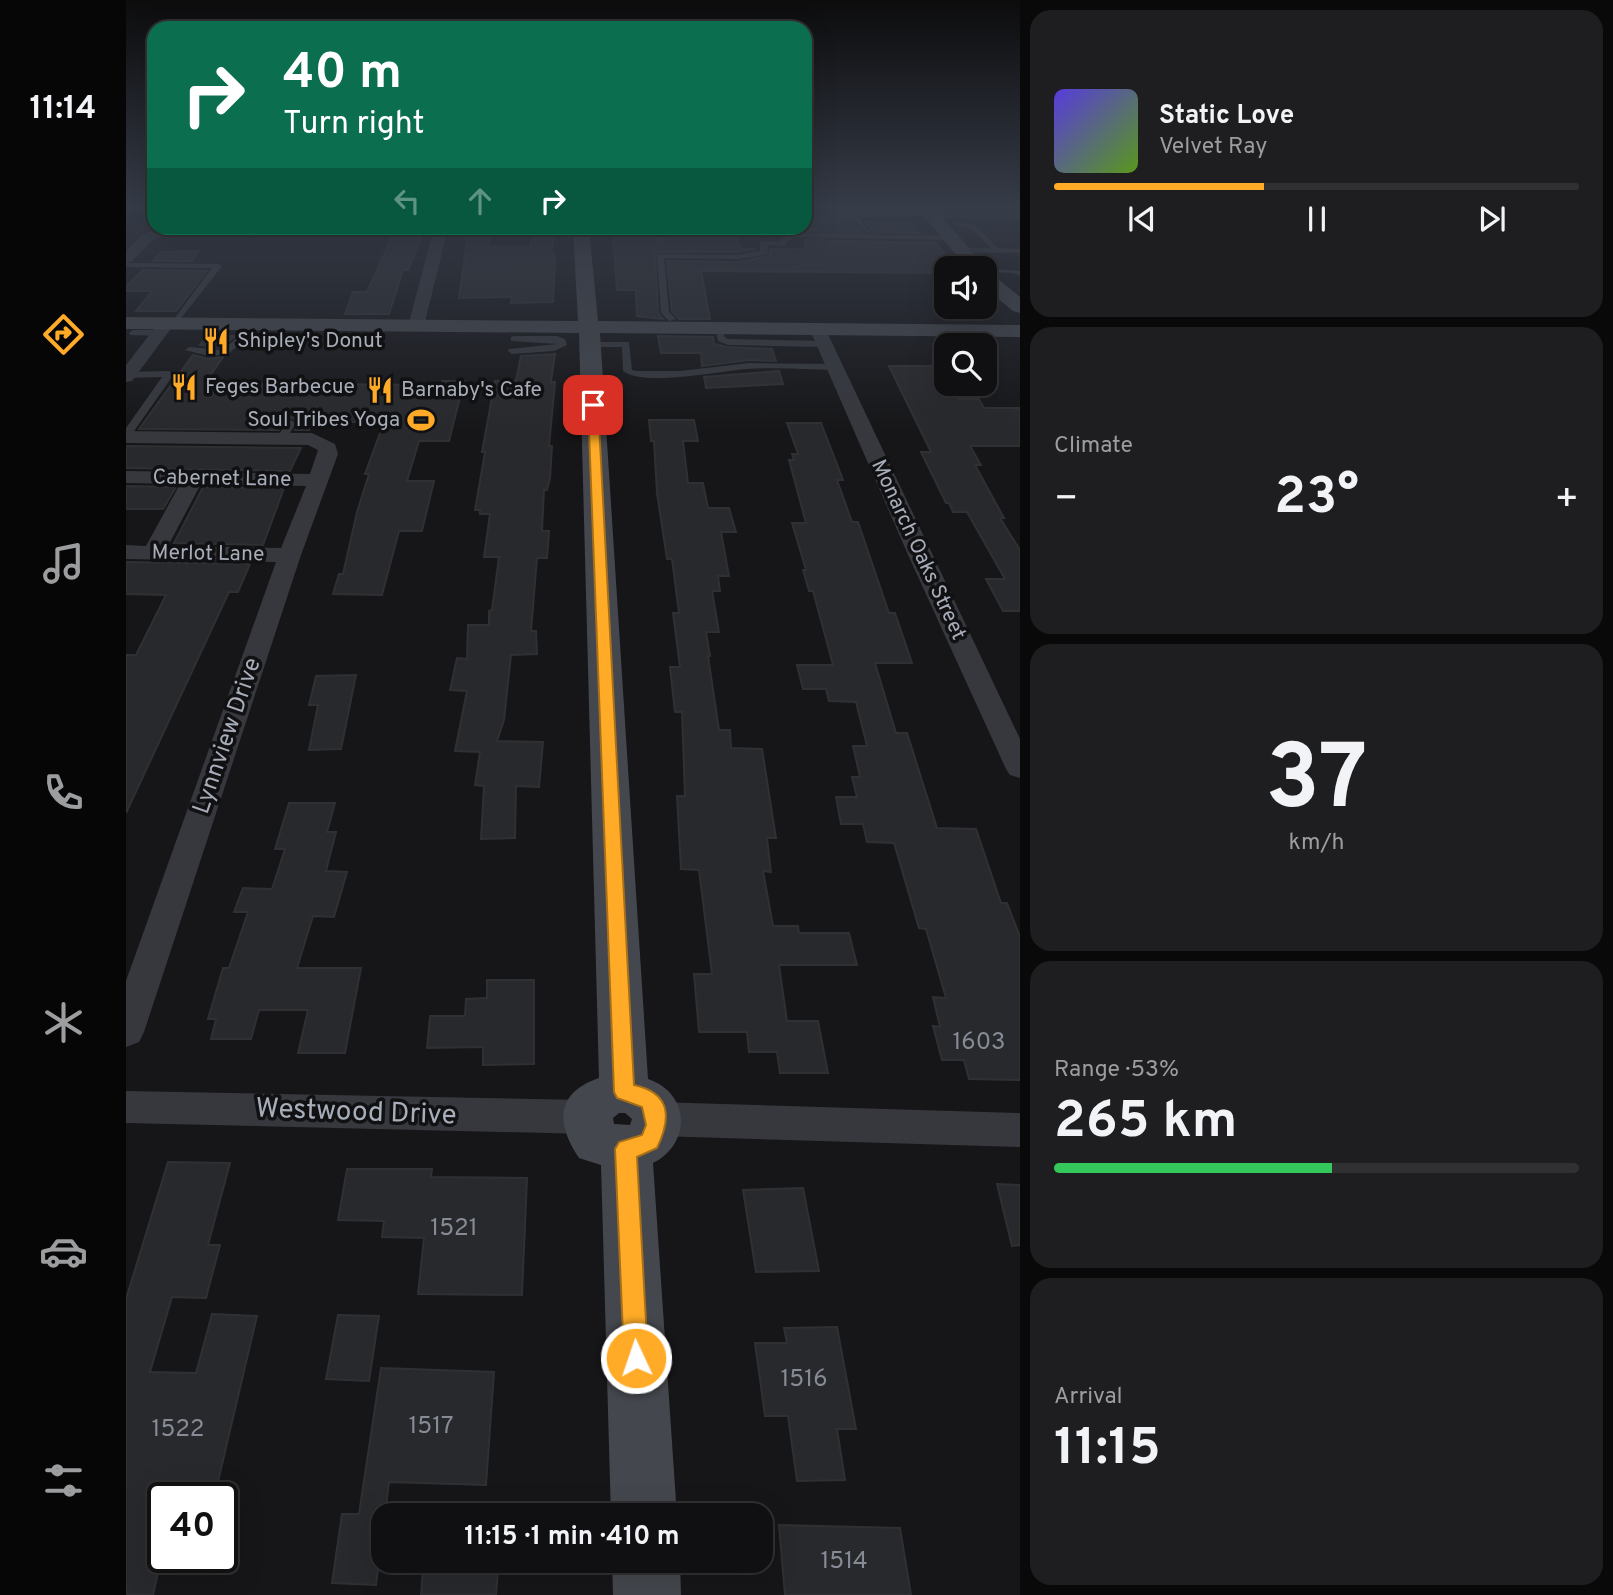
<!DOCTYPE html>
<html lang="en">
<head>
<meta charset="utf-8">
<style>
	:root { --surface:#101012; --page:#1e1e20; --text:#f1f3f6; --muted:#9c9d9f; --line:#303032; --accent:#ffab27 }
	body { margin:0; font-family:Overpass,sans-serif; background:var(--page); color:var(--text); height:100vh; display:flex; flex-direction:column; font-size:26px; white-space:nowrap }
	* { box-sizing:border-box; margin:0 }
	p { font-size:23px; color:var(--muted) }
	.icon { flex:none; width:38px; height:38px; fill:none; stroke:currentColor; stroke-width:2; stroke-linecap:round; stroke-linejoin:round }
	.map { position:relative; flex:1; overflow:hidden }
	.drawer { display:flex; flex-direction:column; gap:10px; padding:10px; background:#09090a; width:593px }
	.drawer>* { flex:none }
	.hud { position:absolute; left:21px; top:21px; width:665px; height:214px; border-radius:21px; box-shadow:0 7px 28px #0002,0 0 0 2px var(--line); background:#0b6e4f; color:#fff; overflow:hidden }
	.fabs { position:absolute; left:808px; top:256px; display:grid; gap:14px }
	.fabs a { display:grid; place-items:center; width:63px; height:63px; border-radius:14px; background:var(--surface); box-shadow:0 7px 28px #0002,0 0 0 2px var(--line); font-size:35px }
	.speed { position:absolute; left:21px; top:1482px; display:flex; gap:14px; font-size:35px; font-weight:700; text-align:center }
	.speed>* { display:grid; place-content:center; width:91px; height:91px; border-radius:50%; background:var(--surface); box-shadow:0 7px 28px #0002,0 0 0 2px var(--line); line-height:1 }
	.speed .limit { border:4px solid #111; border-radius:10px; background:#fff; color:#111 }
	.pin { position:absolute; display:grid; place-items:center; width:60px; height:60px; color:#fff; margin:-30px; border-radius:14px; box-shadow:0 4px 10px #0006 }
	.me { position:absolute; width:77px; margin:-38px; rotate:357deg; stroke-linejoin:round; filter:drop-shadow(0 0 5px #0008) }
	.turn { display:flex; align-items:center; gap:24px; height:147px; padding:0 21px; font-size:32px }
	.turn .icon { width:91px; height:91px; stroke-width:2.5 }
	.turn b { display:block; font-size:49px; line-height:60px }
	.lanes { display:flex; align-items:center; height:66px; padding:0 21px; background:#0003; justify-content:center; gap:35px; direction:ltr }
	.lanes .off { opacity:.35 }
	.big { font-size:52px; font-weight:700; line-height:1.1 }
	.drawer .widget { flex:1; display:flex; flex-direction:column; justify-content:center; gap:10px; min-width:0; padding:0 24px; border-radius:21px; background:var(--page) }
	.drawer .dial { align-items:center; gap:0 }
	.dial b { font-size:91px; line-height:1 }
	.song { display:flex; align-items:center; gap:21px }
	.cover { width:84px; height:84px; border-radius:10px; background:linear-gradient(135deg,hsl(250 70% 55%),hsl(90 70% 35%)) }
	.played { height:7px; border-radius:4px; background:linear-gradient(90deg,var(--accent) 40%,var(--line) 40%) }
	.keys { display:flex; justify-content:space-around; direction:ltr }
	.heat { display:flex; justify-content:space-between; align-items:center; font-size:38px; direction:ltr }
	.charge { height:10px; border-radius:5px; background:linear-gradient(90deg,#34c759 53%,var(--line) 0) }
	.trip { position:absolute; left:245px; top:1503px; width:402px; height:70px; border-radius:21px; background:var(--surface); box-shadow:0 7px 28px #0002,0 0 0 2px var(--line); font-weight:700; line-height:70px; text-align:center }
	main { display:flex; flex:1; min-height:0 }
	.dock { display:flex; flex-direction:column; width:126px; justify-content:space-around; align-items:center; background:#060607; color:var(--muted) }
	.dock .icon { width:49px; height:49px }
	.dock .current { color:var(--accent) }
	.dock b { font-size:32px; color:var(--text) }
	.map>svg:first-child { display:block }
</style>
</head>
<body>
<main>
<nav class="dock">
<b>11:14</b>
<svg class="icon current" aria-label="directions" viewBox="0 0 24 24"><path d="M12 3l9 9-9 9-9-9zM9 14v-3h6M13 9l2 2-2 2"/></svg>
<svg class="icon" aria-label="music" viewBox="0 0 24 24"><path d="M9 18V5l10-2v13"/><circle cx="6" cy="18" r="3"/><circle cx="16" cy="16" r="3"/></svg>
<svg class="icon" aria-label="phone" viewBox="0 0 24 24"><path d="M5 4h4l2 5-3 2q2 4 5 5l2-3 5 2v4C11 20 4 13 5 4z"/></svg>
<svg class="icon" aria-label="climate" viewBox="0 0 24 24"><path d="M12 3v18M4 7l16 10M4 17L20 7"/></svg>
<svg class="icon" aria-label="car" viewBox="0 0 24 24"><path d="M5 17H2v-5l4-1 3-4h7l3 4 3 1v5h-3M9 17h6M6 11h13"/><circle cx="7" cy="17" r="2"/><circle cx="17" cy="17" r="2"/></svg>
<svg class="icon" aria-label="filters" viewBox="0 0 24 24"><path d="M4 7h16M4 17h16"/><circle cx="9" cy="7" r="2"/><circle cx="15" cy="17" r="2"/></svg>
</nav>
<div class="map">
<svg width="894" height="1595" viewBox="0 0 894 1595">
	<rect width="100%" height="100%" fill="#161618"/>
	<path fill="#28292c" stroke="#2f3034" stroke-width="2" d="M728,222l8,10 -57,-1v-2z
		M740,222l47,1 7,10 -48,-1z
		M343,228h24l-5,19h42l4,-19h20l-2,24 3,5 -2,45 -42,1 1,-6 -53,1z
		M607,230l8,19h16l-19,3h-83l3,61 5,6 -26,-3 -1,-26h-19l-4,-54h43l2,6 6,2 5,-3v-5l31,-5z
		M267,235h29l-14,35h-5l-14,44h-44l8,-22h14z
		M679,240l131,3 11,15v15l-246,-2 9,48h-31l-7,-8 -5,-50 71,1 27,-5 5,-3v-5h35z
		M73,251l-7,10h-39l9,-9z
		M17,270l64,1 -31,40h-40l16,-20h-26v-5z
		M81,336h28l-14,11 -21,-2z
		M532,336l55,1 1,7 13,3 45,2 4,12 -27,-1 -47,6 -1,-13h-40z
		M429,354l-4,28h4l-6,64h3l-2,32 -3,12h-3l-2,41h7l-2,27h-10l-6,73h5l1,23 -26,1 -7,65 -7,21 46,1 -4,45 -23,-1 -1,52 -34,1 3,-53 -9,-1 5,-33 -25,-1 12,-60 -17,-1 7,-32 10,1 1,-34h21v-14l3,-1 7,-53h-15l6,-43h-10v-4h-5l10,-58h-3l13,-71h21l5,-25z
		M67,355l15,4 15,-2 -18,26 236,2 1,-4h22l-15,60h-30l-12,40h27l-12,50h-23l-17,64 -49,-1 6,-20h4l14,-62 12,-38h-4l19,-52h-71l-4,8h-14l4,-8 -9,-5 -5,3 -6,10 -140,-1z
		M763,366h51l7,17h3l9,16h20l5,9h36v38h-50l11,19h-6l29,53h-4l20,32v61h-17l-17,-32h19l-38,-67h-14l-4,-9h-3l-25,-51h10z
		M653,371l4,13 -77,4 -2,-11z
		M523,420h45l4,21h-15l5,42h15l5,25h21l7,24h-15l8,44h-11l2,15h-8l7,41h-13l4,24h-2l11,74h11l1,18 31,1 14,89h-9l4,34 -8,-1 10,55h25l1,7h50l8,32h-78l8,56h31l10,52h-48l-3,-21h-28l-2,-20h-48l-5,-58h18l-13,-104 -18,-1 -4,-73h8l-3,-84h-7l-5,-45h10l-7,-54h6l-7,-54h-5l-10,-66 -3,-52h-3z
		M661,423h34l22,57h-6l15,42h6l31,91h6l17,50h-37l21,70h11l30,95 39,1 25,74h6l13,34v143l-51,-1 -5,-19h-22l-9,-34 7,1 -7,-30 13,1 -20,-69 -7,-1 -25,-85 -27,-1 -4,-18h-22l-5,-27h21l-5,-20h8l-7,-31h14l-11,-44 -27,-1 -3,-12h-23l-6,-24h36l-20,-74h-4l-6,-21h3l-14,-47h14l-17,-63h5l-2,-6h6z
		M0,446l175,2 -11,23 -164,-3z
		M0,486l50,1 -13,22h-37z
		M77,487l81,1 -21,57 -89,-2z
		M0,562l124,2 -12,28h-9l-103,221v-158h10l30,-60 -40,-1z
		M230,675l-15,74 -32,1 9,-45h-9l7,-29z
		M163,803h46l-8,29h9l-10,39 21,1 -13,45 -21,-1 -16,52h64l-16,85h-47l10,-43h-49l-8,29h-40l5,-20h-8l15,-51h6l19,-56h-14l9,-24 29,1 13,-40h-10z
		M361,980h47v84l-51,1v-18l-56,1 3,-32h35l1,-17 21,-1z
		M42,1162l62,1 -22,82h12l-14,53 -34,-1 -22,75 46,1 16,-59 45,2 -41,174 -53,-2v80h-4l-6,27h-27v-296z
		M221,1169h85l-1,8 96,1 -5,117 -104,-1 6,-56 -42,-1 2,-16 -46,-1z
		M871,1184l23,1v60l-8,1z
		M677,1188l16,83 -63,1 -13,-82z
		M212,1315l41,1 -10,65 -43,-2z
		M711,1327l19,102h-19l8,51 -48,1 -9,-65h-23l-10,-73h32l-3,-15z
		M255,1368l113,4 -8,113 -97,-3 -13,103 -44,-2 10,-69h17z
		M653,1525l121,3 11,67h-126z
		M297,1569l75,2 -2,24h-75z"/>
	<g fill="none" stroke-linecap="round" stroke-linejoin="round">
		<path fill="#36383d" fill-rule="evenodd" d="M721,209h6l17,24h-4z
			M807,215h87v4l-89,-1z
			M829,221l21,5 22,22 22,1v4l-61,-1 3,-4h28l-18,-19 -19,-5z
			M537,228h7l-5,4 2,8 -4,2 -4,-2 -1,-9z
			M664,233l162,3 4,2 -4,2 -160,-3 -8,9 -17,-1 1,8 -4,2 -26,4 -74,-1 5,54 7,7 -7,2 -8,-8 -4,-59 81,1 22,-4v-10l19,1z
			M0,263l92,1 4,2 -47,60 -4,-3 41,-55 -86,-1z
			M859,268l35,3v5l-7,-3 -28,-1z
			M589,327h6l4,11 4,1 95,2 4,3 -4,3 -96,-2 -10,-4z
			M124,328l3,1v4l-25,21 -19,2 -24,-6 4,-3 33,3z
			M7,330h26l4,3 -4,3 -29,-1 -1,-2z
			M388,336h43l8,3 2,6 -13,6 -42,3 -4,-3 1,-2 49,-5 -47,-3v-4z
			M461,342h42l3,28 4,1h44l69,-8 86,1 5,3 -5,3c-29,-1 -59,-3 -88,-1 -27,2 -103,18 -124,2l-1,-24h-32l-3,-1z
			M43,371l5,3 -44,63 -4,1v-10l36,-51 -36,1v-6z
			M165,420l5,3 -9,15 -9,2 -1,-2 10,-17z"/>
		<path fill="#36383d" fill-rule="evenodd" d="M740,209h66l3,3 -6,4 -63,1 -33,7 -28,2v-8z
			M34,228h17l-25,13 -21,21 -5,1v-12l16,-16z
			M308,228h14l-24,98 -8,5 -8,-5z
			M534,228h39c-9,6 -30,6 -39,0z
			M41,318l8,5 -43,58 -6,1v-17l35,-45z
			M692,325l8,5 194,409v39l-10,-3 -4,-6 -97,-212 -99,-227z
			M0,431l186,2 23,11 3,10 -37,101 -157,477 -5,10 -13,5v-66l150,-419 -150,-3v-14l20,1 34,-62 -54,-1v-12l184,3 8,-24 -10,-5 -182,-2zM75,484l105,2 -25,62 -113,-2z
			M0,1091l461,9 14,5 6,12 -6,12 -14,5 -461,-11z
			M531,1102l363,11v34l-363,-11 -14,-5 -6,-12 6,-12z"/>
		<path fill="#44474d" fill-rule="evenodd" d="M792,209h17l48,55 3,4 -1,1 -18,-1z
			M447,228h16l9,93 422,4v12l-420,-4 48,746c42,14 44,64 5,84l24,353h-66l-10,-351 -22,-7c-23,-34 -24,-65 20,-80l-20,-745 -453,-4v-12l452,4zM493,1113h6l7,6 -2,6 -16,-1 -1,-6z
			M859,272l7,2 28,23v16l-7,-2 -28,-23z
			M486,1561h68l1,34h-68z"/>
	</g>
	<linearGradient id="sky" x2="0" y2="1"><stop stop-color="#0c0c0d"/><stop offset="0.48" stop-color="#363c48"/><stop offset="1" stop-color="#363c48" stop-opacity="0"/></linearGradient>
	<rect width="894" height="432" fill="url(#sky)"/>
	<path fill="#ffab27" stroke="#a66f19" stroke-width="2" d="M467,402l5,3 36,680c38,8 37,34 23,63l-20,9 11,201 -3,9 -9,3 -9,-3 -3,-9 -9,-209 4,-7 23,-7 4,-10 -4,-18 -25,-9 -3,-6 -26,-687z"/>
	<defs>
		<symbol id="restaurant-bare" viewBox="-9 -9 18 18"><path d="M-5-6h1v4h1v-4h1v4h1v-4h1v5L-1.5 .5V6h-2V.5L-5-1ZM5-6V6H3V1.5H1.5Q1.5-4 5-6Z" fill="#ffab27" stroke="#111113" stroke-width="2.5" paint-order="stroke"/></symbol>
		<symbol id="stadium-bare" viewBox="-9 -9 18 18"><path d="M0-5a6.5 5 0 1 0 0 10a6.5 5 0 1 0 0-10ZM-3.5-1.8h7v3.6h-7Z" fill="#ffab27" stroke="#111113" stroke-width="2.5" paint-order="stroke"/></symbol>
	</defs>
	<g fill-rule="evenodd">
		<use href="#restaurant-bare" x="71" y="322" width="38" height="38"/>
		<use href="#restaurant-bare" x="39" y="368" width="38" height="38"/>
		<use href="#restaurant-bare" x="235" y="371" width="38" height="38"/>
		<use href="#stadium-bare" x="276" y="401" width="38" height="38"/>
	</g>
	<g text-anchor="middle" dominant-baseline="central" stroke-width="7" stroke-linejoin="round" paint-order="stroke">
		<g font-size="21" fill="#a7adb9" stroke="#111113" text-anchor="start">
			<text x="111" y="341">Shipley's Donut</text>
			<text x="79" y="387">Feges Barbecue</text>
			<text x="275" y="390">Barnaby's Cafe</text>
			<text x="274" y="420" text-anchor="end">Soul Tribes Yoga</text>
		</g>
		<g font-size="21" fill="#a7adb9" stroke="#111113">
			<text transform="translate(96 479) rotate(1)">Cabernet Lane</text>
			<text transform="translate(792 550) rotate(65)">Monarch Oaks Street</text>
			<text transform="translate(82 554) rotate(1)">Merlot Lane</text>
		</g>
		<g font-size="24" fill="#a7adb9" stroke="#111113">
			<text transform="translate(102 736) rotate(-71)">Lynnview Drive</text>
		</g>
		<g font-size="24" fill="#868b95">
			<text x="853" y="1043">1603</text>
			<text x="328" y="1229">1521</text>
			<text x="678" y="1380">1516</text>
			<text x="305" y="1427">1517</text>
			<text x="52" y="1430">1522</text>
			<text x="718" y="1562">1514</text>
		</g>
		<g font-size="28" fill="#a7adb9" stroke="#111113">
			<text transform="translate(230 1113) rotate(2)">Westwood Drive</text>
		</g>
	</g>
</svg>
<div class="fabs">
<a><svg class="icon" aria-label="sound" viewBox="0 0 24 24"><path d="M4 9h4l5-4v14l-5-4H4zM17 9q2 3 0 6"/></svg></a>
<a><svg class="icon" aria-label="search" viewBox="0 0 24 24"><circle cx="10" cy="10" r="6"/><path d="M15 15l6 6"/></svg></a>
</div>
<div class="speed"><div class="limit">40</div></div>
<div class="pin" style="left:467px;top:405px;background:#d93025"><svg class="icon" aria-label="arrive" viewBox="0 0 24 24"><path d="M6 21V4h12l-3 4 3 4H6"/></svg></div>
<svg class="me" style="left:510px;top:1358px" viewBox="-20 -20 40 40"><circle r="17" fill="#ffab27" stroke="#fff" stroke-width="3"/><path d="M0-11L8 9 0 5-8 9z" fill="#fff"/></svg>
<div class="trip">11:15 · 1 min · 410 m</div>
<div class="hud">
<div class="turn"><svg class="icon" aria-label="right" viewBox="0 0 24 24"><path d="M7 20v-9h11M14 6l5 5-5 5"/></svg><div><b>40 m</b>Turn right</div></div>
<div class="lanes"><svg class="icon off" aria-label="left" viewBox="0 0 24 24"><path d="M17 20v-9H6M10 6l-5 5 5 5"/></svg><svg class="icon off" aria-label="ahead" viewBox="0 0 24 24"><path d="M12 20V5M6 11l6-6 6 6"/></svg><svg class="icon" aria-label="right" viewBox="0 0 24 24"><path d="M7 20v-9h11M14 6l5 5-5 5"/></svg></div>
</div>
</div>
<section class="drawer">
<div class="widget">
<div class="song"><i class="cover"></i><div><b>Static Love</b><p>Velvet Ray</p></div></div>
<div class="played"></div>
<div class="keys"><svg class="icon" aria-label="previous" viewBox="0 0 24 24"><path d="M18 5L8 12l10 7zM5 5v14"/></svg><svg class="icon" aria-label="pause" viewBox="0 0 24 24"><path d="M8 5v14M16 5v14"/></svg><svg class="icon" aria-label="next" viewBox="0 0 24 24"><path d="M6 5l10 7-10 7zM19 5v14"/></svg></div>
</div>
<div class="widget"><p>Climate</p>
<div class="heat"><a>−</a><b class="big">23°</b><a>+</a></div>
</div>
<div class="widget dial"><b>37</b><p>km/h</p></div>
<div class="widget"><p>Range · 53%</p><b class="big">265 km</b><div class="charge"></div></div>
<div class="widget"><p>Arrival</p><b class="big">11:15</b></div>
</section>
</main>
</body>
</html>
